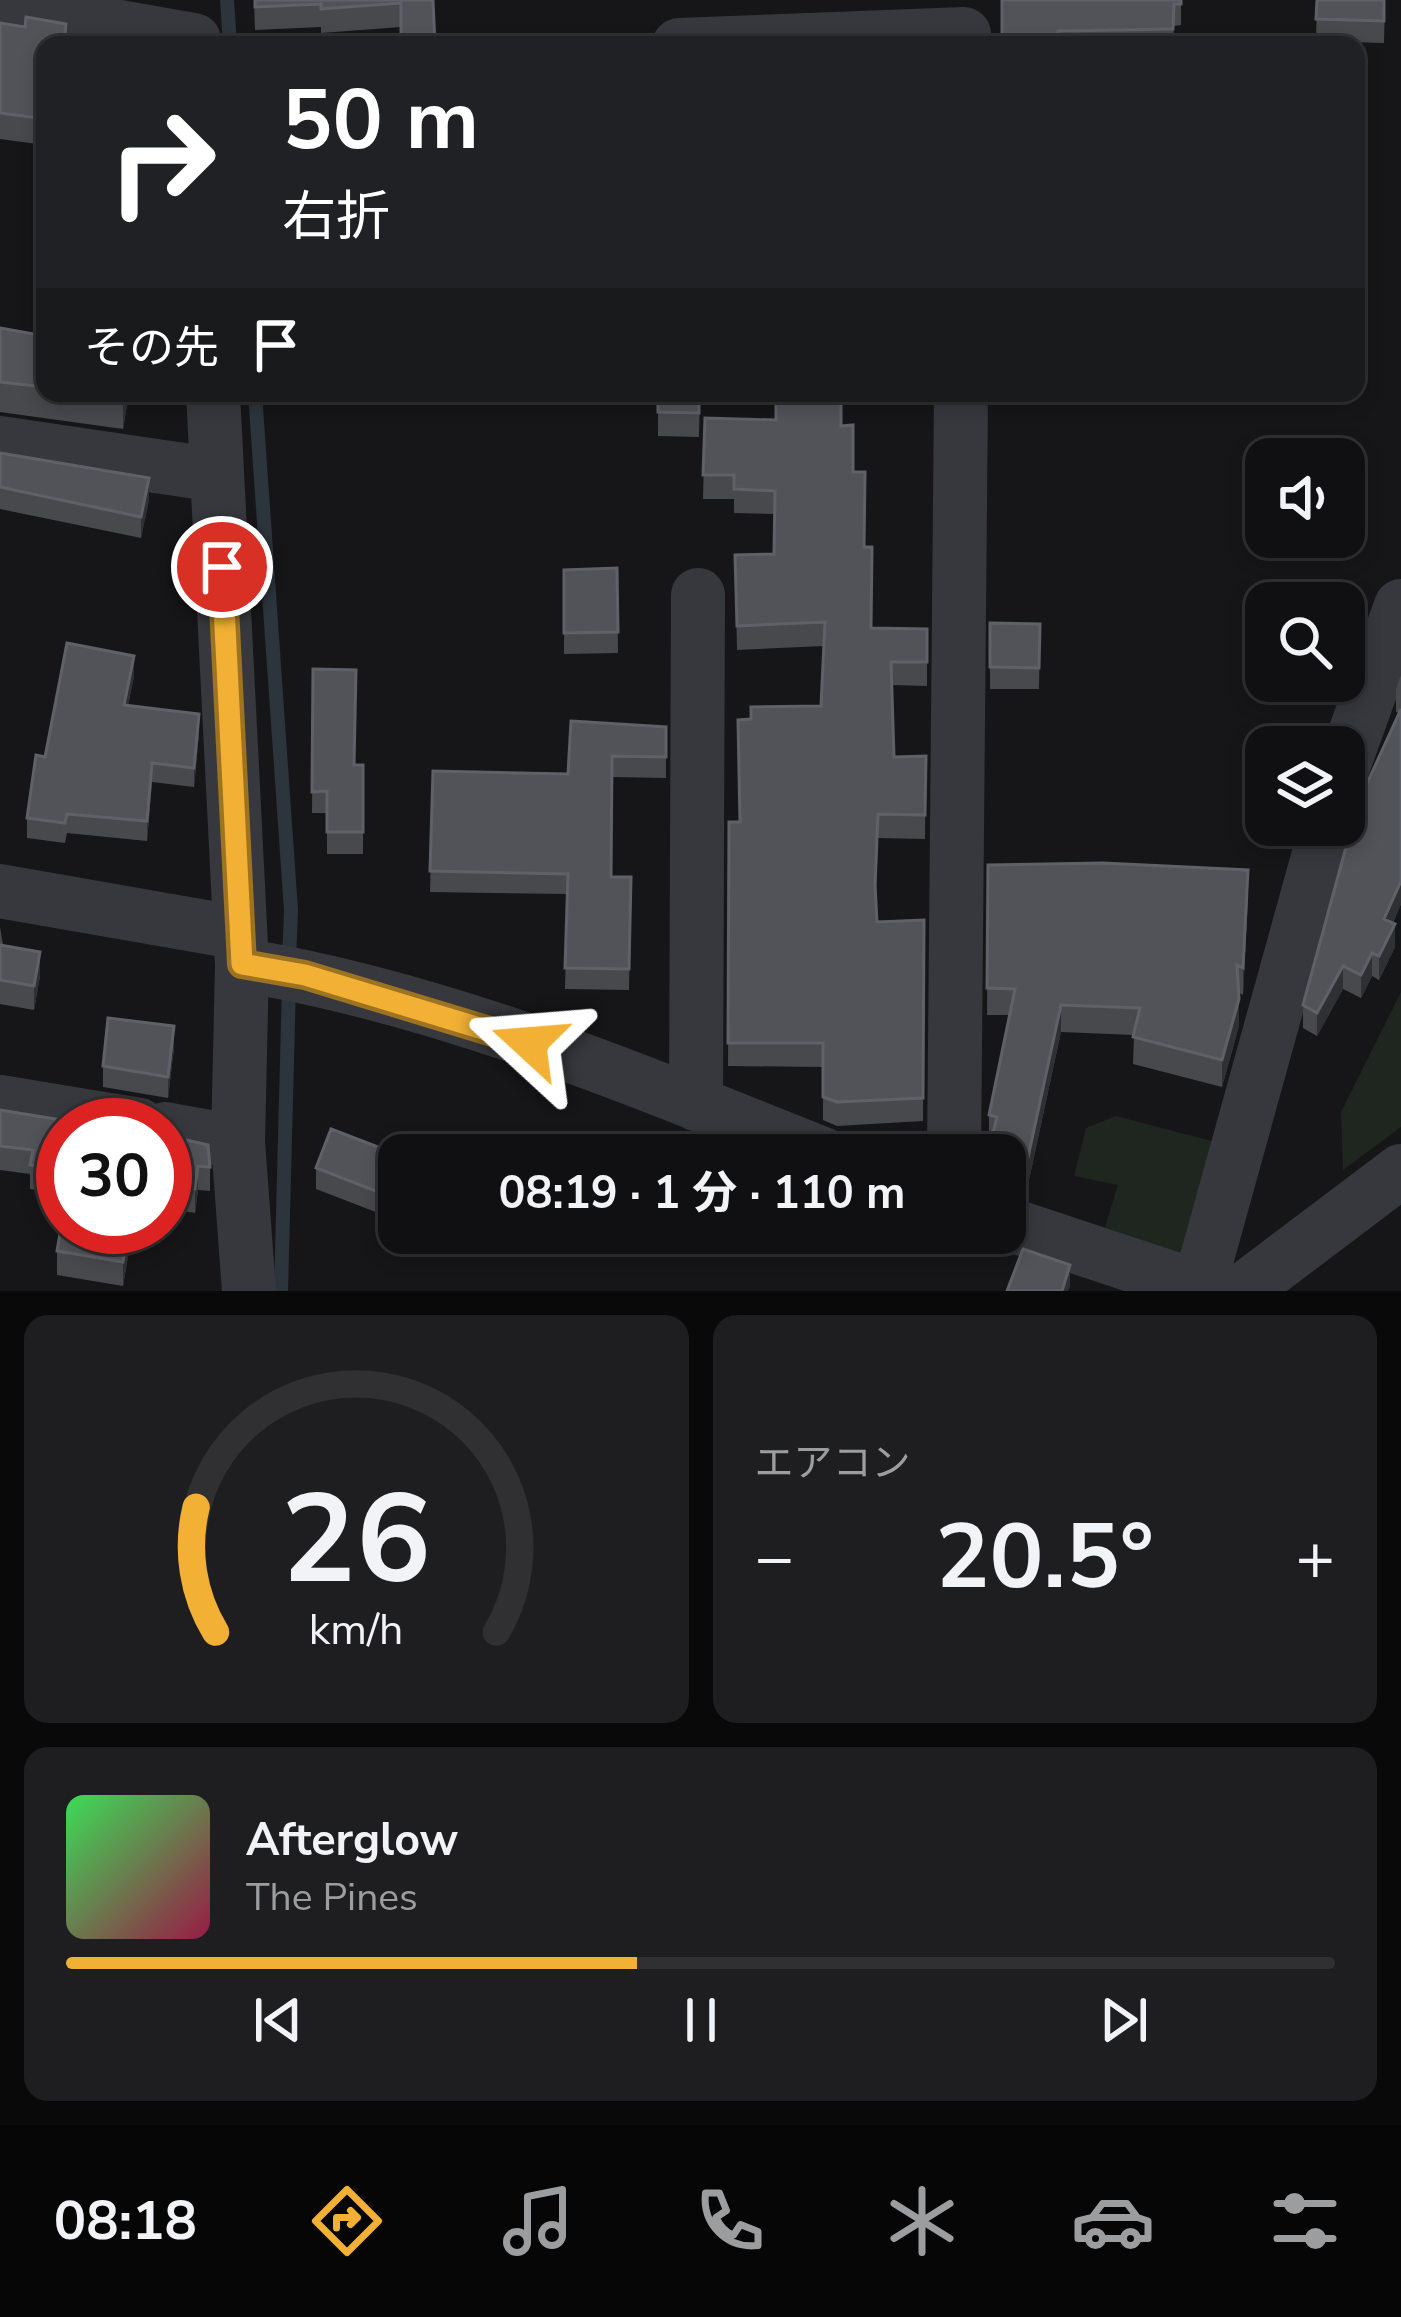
<!DOCTYPE html>
<html lang="ja">
<head>
<meta charset="utf-8">
<style>
	:root { --surface:#101012; --page:#1e1e20; --text:#f1f3f6; --muted:#9c9d9f; --line:#303032; --accent:#f2b134 }
	body { margin:0; font-family:"Nunito Sans","Noto Sans JP",sans-serif; background:var(--page); color:var(--text); height:100vh; display:flex; flex-direction:column; font-size:45px; white-space:nowrap }
	* { box-sizing:border-box; margin:0 }
	p { font-size:39px; color:var(--muted) }
	.icon { flex:none; width:66px; height:66px; fill:none; stroke:currentColor; stroke-width:2; stroke-linecap:round; stroke-linejoin:round }
	.map { position:relative; height:1291px; overflow:hidden }
	.details { display:flex; flex-direction:column; gap:24px; padding:24px; background:#09090a; flex:1 }
	.details>* { flex:none }
	.hud { position:absolute; left:36px; top:36px; width:1329px; height:366px; border-radius:24px; box-shadow:0 6px 18px #0003,0 0 0 3px var(--line); background:#202124; color:#fff; overflow:hidden }
	.fabs { position:absolute; left:1245px; top:438px; display:grid; gap:24px }
	.fabs a { display:grid; place-items:center; width:120px; height:120px; border-radius:24px; background:var(--surface); box-shadow:0 6px 18px #0003,0 0 0 3px var(--line); font-size:60px }
	.speed { position:absolute; left:36px; top:1098px; display:flex; gap:24px; font-size:60px; font-weight:700; text-align:center }
	.speed>* { display:grid; place-content:center; width:156px; height:156px; border-radius:50%; background:var(--surface); box-shadow:0 6px 18px #0003,0 0 0 3px var(--line); line-height:1 }
	.speed .limit { border:18px solid #d22; background:#fff; color:#111 }
	.pin { position:absolute; display:grid; place-items:center; width:102px; height:102px; color:#fff; margin:-51px; border:6px solid #fff; border-radius:50%; box-shadow:0 3px 12px #0007 }
	.me { position:absolute; width:132px; margin:-66px; rotate:289deg; stroke-linejoin:round; filter:drop-shadow(0 0 9px #0008) }
	.turn { display:flex; align-items:center; gap:42px; height:252px; padding:0 48px; font-size:54px }
	.turn .icon { width:156px; height:156px; stroke-width:2.5 }
	.turn b { display:block; font-size:84px; line-height:102px }
	.then { display:flex; align-items:center; height:114px; padding:0 48px; background:#0003; gap:24px; font-size:45px }
	.big { font-size:90px; font-weight:700; line-height:1.1 }
	.details .tile { flex:1; display:flex; flex-direction:column; justify-content:center; gap:18px; min-width:0; padding:0 42px; border-radius:24px; background:var(--page) }
	.details .dial { align-items:center; gap:0 }
	.dial svg { height:312px; overflow:visible; fill:none; stroke:var(--line); stroke-width:7; stroke-linecap:round; text-anchor:middle }
	.dial text { fill:var(--text); stroke:none }
	.song { display:flex; align-items:center; gap:36px }
	.cover { width:144px; height:144px; border-radius:18px; background:linear-gradient(135deg,hsl(130 70% 55%),hsl(340 70% 35%)) }
	.played { height:12px; border-radius:6px; background:linear-gradient(90deg,var(--accent) 45%,var(--line) 45%) }
	.keys { display:flex; justify-content:space-around; direction:ltr }
	.heat { display:flex; justify-content:space-between; align-items:center; font-size:66px; direction:ltr }
	.details .tiles { flex:1; display:grid; gap:24px; grid-template-columns:1fr 1fr }
	.tile:last-child { grid-column:span 2 }
	.trip { position:absolute; left:378px; top:1134px; width:648px; height:120px; border-radius:24px; background:var(--surface); box-shadow:0 6px 18px #0003,0 0 0 3px var(--line); font-weight:700; line-height:120px; text-align:center }
	.tab-bar { display:flex; height:192px; justify-content:space-around; align-items:center; background:#060607; color:var(--muted) }
	.tab-bar .icon { width:84px; height:84px }
	.tab-bar .current { color:var(--accent) }
	.tab-bar b { font-size:54px; color:var(--text) }
	.map>svg:first-child { display:block }
</style>
</head>
<body>
<div class="map">
<svg width="1401" height="1291" viewBox="0 0 1401 1291">
	<rect width="100%" height="100%" fill="#161618"/>
	<path fill="#1e261f" d="M1401,992v135l-58,43 -2,-58z
		M1116,1116l103,27 -29,120 -86,-33 14,-45 -44,-9 12,-48z"/>
	<g fill="none" stroke-linecap="round" stroke-linejoin="round">
		<path stroke="#2c353c" stroke-width="14" d="M227,0l3,45
			M255,393l36,517 -2,52
			M281,1291l8,-307"/>
		<path stroke="#37383d" stroke-width="54" d="M0,6l194,34
			M679,45l285,-11
			M213,393l29,572 -4,177 11,149
			M0,443l217,32
			M1344,764l57,-158
			M0,891l240,42
			M242,965c201,33 395,115 583,190
			M0,1102l139,23
			M696,1104l2,-509
			M165,1129l73,13
			M954,1155l7,-762
			M1005,1223l205,68
			M1199,1287l128,-462
			M1242,1291l159,-120"/>
	</g>
	<path fill="#47494d" d="M254,0h179l-32,27 -80,6v-6l-66,3z
		M1181,0v25l-7,1 -1,19h-171z
		M1317,0h68l-1,43 -68,-2z
		M0,23l66,22h-21v100l-45,-6z
		M0,328l45,8v57h84l-6,36 -123,-17z
		M658,393h42l-1,44 -41,-1z
		M776,393h45l20,33 12,46 11,75 7,81 56,1v57l-36,-1 3,72 32,-1 -1,83 -47,-1 -2,59 1,25 47,-2 -1,201 -86,5 -14,-6v-53l-95,-1 1,-244h10l12,-103 70,-13 3,-60 -87,4 -2,-95 39,-1 1,-40 -41,-1v-14h-31l2,-81 71,2z
		M0,453l149,47 -8,38 -141,-29z
		M617,568l1,85 -54,1v-84z
		M990,623l50,1 -1,65h-49z
		M313,669l42,96h8v89h-36v-41h-15z
		M1401,675v229l-8,19 2,24 -16,33 -7,-4 -11,22 -18,-9 -26,47 -14,-8v-23l96,-292 -3,-1v-23z
		M134,676l-6,29 71,29 -5,53 -42,-5 -5,59 -80,-8 -2,10 -38,-5v-20l18,-61z
		M666,727v51l-54,-1v100h19l-2,113 -64,-1 2,-95 -137,-2 3,-121 135,3z
		M988,865l260,32 -5,98 -5,-3 1,34 -17,61 -89,-23 1,-29 -73,-3 -34,157 -22,-5v-29h-17l2,-12 -1,-1v-27l21,-100h-23z
		M0,927l3,18 37,31 -6,34 -34,-6z
		M174,1048l-6,50 -65,-11v-21z
		M0,1110l63,15v69l-33,-5v-15l-30,-4z
		M165,1135l45,32v24l-12,-1 -3,23 -30,-5z
		M399,1155v66l-83,-32v-21z
		M63,1227h70l-10,59 -66,-11v-24z
		M445,1233h20l-3,7z"/>
	<path fill="#2f3033" d="M124,393h5l-6,36v-31z
		M149,478v22l-8,38v-21z
		M134,656v20l-10,49v-20z
		M199,714v20l-5,53v-19z
		M152,763v19l-5,59v-20z
		M1248,870v27l-5,98v-27z
		M1401,881v23l-17,38v-23z
		M1395,924v23l-16,33v-24z
		M40,952v24l-6,34v-24z
		M1372,953v23l-11,22v-23z
		M1343,966v23l-26,47v-23z
		M1239,999v27l-17,61v-27z
		M1061,1005v27l-34,157v-27z
		M174,1026v22l-6,50v-21z
		M198,1166v24l-3,23v-24z
		M129,1227h4l-10,59v-24z
		M1070,1265v22l-2,4h-6z"/>
	<path fill="#525359" stroke="#5f6168" stroke-width="3" d="M255,0h178l2,45h-34v-42l-80,6v-5l-66,3z
		M1002,0h179v4h-7l-1,25 -115,2 -2,14h-54z
		M1317,0h67v21l-68,-2z
		M26,17l40,7 -2,21h-19v74l-45,-6v-90l25,4z
		M0,328l45,8v51l-45,-5z
		M87,393h37l-1,5z
		M658,393h41v20l-41,-1z
		M776,393l65,2v31l12,-1v47h12l-1,75h8l-1,81 56,1v33h-36l3,95 32,-1 -1,59 -47,-1 -3,71 2,37 47,-2 -1,178 -86,4 -14,-5v-54h-95l1,-221h11l-2,-102 13,-1v-12l70,-1 4,-84 -88,4 -2,-71 39,-1 1,-63 -41,-2v-14h-31l2,-57 71,2z
		M0,453l149,25 -8,39 -141,-30z
		M617,568l1,64 -54,1v-63z
		M990,623l50,1 -1,44 -49,-1z
		M67,643l67,13 -10,49 75,9 -5,54 -42,-5 -5,58 -80,-7 -2,9 -38,-5 9,-63 9,2z
		M313,669l43,1 -2,95h9v67h-36v-41l-15,1z
		M1401,709v172l-17,38 11,5 -16,32 -7,-3 -11,22 -18,-9 -26,47 -14,-8 55,-202z
		M571,721l95,6v30l-54,-1 -1,121h20l-2,92 -64,-1 3,-94 -138,-3 3,-100 135,3z
		M1103,863l145,7 -5,98 -6,-3 2,34 -17,61 -89,-23 7,-29 -79,-3 -34,157 -22,-5v-2l-17,-2 9,-36 -8,-2 26,-126 -28,-1 1,-123z
		M0,945l40,7 -6,34 -34,-6z
		M108,1018l66,8 -6,51 -65,-11z
		M0,1110l92,15h-29v44l-33,-4 3,-15 -33,-4z
		M331,1129l68,26v45l-83,-32z
		M165,1135l43,10 2,22 -12,-1 -3,23 -30,-5z
		M442,1136l45,19h-53z
		M535,1146l20,9h-24z
		M63,1215v12h66l-6,35 -66,-11z
		M1023,1249l47,16 -8,26h-55z"/>
	<g fill="none" stroke-linecap="round" stroke-linejoin="round">
		<defs>
			<path id="route" d="M222,567l20,397 63,11 224,68"/>
		</defs>
		<use href="#route" stroke="#9d7322" stroke-width="30"/>
		<use href="#route" stroke="#f2b134" stroke-width="21"/>
	</g>
</svg>
<div class="fabs">
<a><svg class="icon" aria-label="sound" viewBox="0 0 24 24"><path d="M4 9h4l5-4v14l-5-4H4zM17 9q2 3 0 6"/></svg></a>
<a><svg class="icon" aria-label="search" viewBox="0 0 24 24"><circle cx="10" cy="10" r="6"/><path d="M15 15l6 6"/></svg></a>
<a><svg class="icon" aria-label="layers" viewBox="0 0 24 24"><path d="M12 4l9 5-9 5-9-5zM3 14l9 5 9-5"/></svg></a>
</div>
<div class="speed"><div class="limit">30</div></div>
<div class="pin" style="left:222px;top:567px;background:#d93025"><svg class="icon" aria-label="arrive" viewBox="0 0 24 24"><path d="M6 21V4h12l-3 4 3 4H6"/></svg></div>
<svg class="me" style="left:529px;top:1043px" viewBox="-20 -20 40 40"><path d="M0-17L14 15 0 8-14 15z" fill="#f2b134" stroke="#fff" stroke-width="4"/></svg>
<div class="trip">08:19 · 1 分 · 110 m</div>
<div class="hud">
<div class="turn"><svg class="icon" aria-label="right" viewBox="0 0 24 24"><path d="M7 20v-9h11M14 6l5 5-5 5"/></svg><div><b>50 m</b>右折</div></div>
<div class="then">その先<svg class="icon" aria-label="arrive" viewBox="0 0 24 24"><path d="M6 21V4h12l-3 4 3 4H6"/></svg></div>
</div>
</div>
<section class="details">
<div class="tiles">
<div class="tile dial"><svg viewBox="0 0 100 80">
<path d="M14 69A42 42 0 1 1 86 69"/>
<path d="M14 69A42 42 0 0 1 9 37" stroke="#f2b134"/>
<text x="50" y="56" font-size="32" font-weight="700">26</text>
<text x="50" y="72" font-size="11">km/h</text>
</svg></div>
<div class="tile"><p>エアコン</p>
<div class="heat"><a>−</a><b class="big">20.5°</b><a>+</a></div>
</div>
<div class="tile">
<div class="song"><i class="cover"></i><div><b>Afterglow</b><p>The Pines</p></div></div>
<div class="played"></div>
<div class="keys"><svg class="icon" aria-label="previous" viewBox="0 0 24 24"><path d="M18 5L8 12l10 7zM5 5v14"/></svg><svg class="icon" aria-label="pause" viewBox="0 0 24 24"><path d="M8 5v14M16 5v14"/></svg><svg class="icon" aria-label="next" viewBox="0 0 24 24"><path d="M6 5l10 7-10 7zM19 5v14"/></svg></div>
</div>
</div>
</section>
<nav class="tab-bar">
<b>08:18</b>
<svg class="icon current" aria-label="directions" viewBox="0 0 24 24"><path d="M12 3l9 9-9 9-9-9zM9 14v-3h6M13 9l2 2-2 2"/></svg>
<svg class="icon" aria-label="music" viewBox="0 0 24 24"><path d="M9 18V5l10-2v13"/><circle cx="6" cy="18" r="3"/><circle cx="16" cy="16" r="3"/></svg>
<svg class="icon" aria-label="phone" viewBox="0 0 24 24"><path d="M5 4h4l2 5-3 2q2 4 5 5l2-3 5 2v4C11 20 4 13 5 4z"/></svg>
<svg class="icon" aria-label="climate" viewBox="0 0 24 24"><path d="M12 3v18M4 7l16 10M4 17L20 7"/></svg>
<svg class="icon" aria-label="car" viewBox="0 0 24 24"><path d="M5 17H2v-5l4-1 3-4h7l3 4 3 1v5h-3M9 17h6M6 11h13"/><circle cx="7" cy="17" r="2"/><circle cx="17" cy="17" r="2"/></svg>
<svg class="icon" aria-label="filters" viewBox="0 0 24 24"><path d="M4 7h16M4 17h16"/><circle cx="9" cy="7" r="2"/><circle cx="15" cy="17" r="2"/></svg>
</nav>
</body>
</html>
